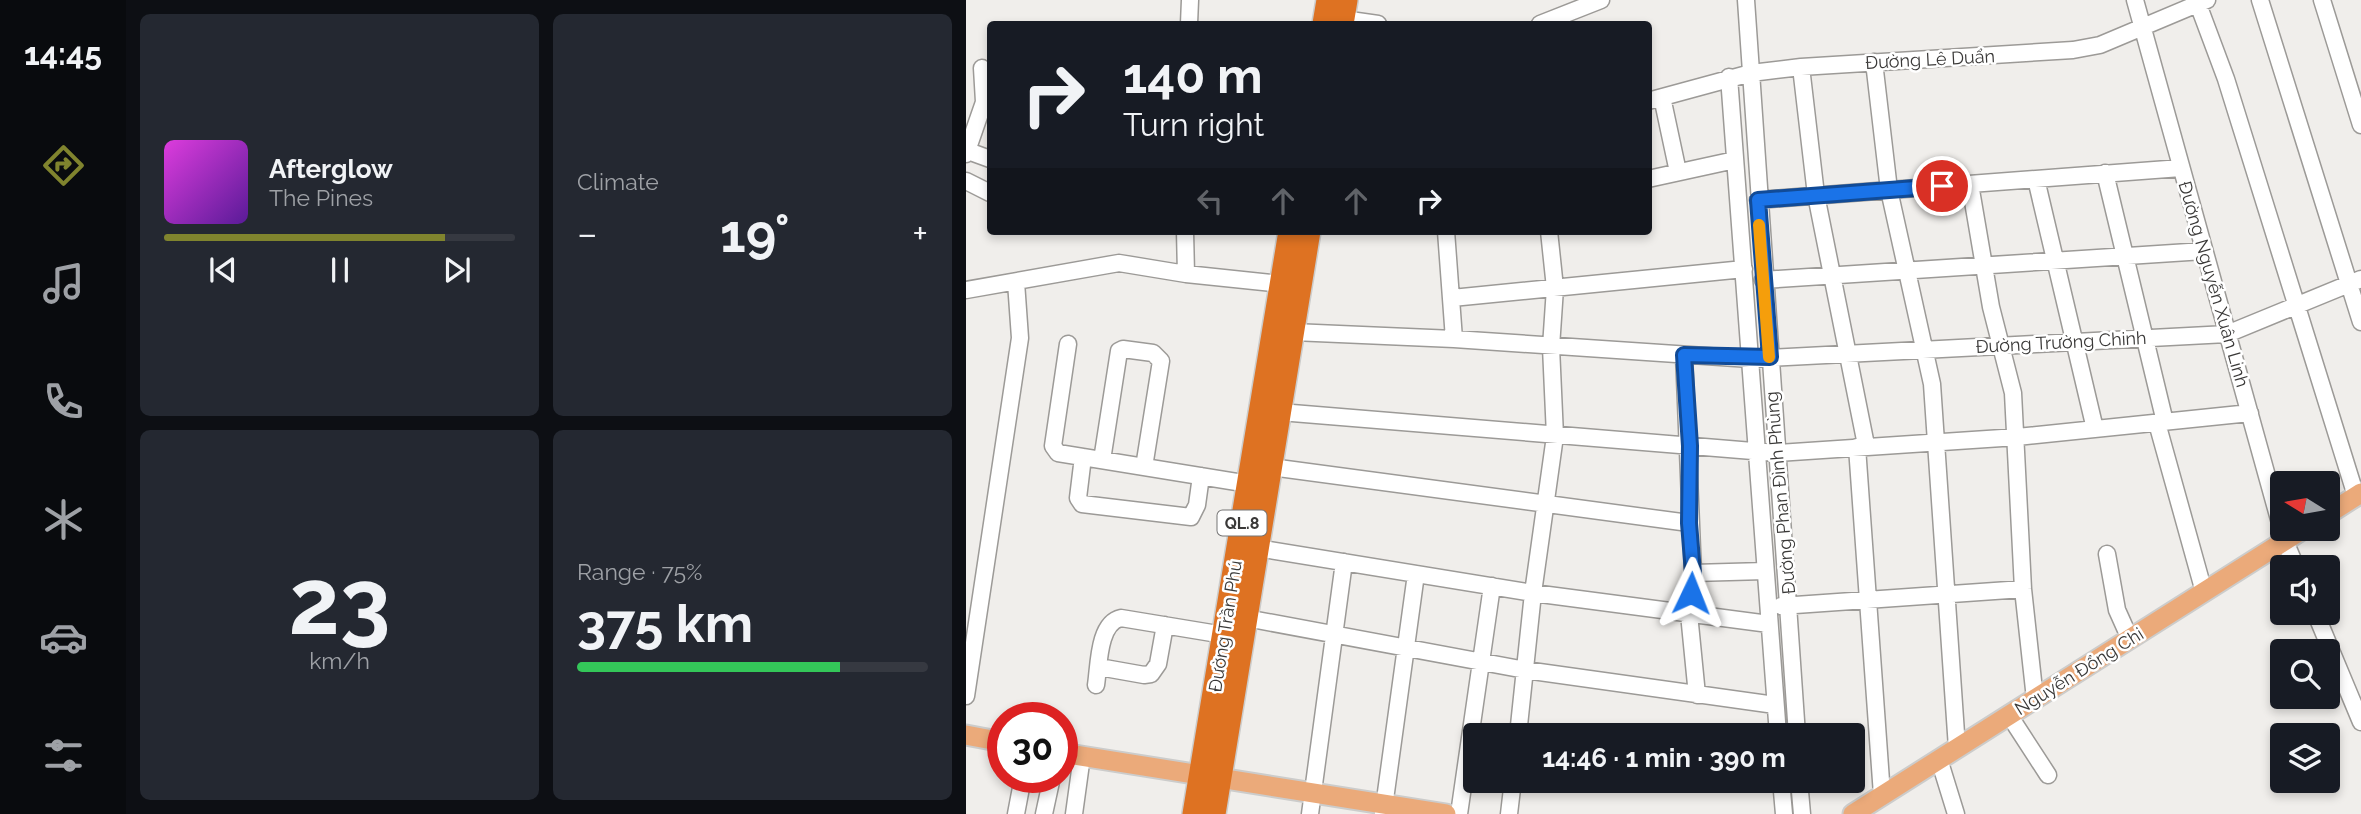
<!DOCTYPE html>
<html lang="en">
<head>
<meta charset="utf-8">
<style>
	:root { --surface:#171b24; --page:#242831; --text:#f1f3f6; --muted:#9ea1a6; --line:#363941; --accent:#80842e }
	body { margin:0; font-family:Raleway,sans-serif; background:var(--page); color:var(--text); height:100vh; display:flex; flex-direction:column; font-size:26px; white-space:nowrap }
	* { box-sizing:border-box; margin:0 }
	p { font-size:23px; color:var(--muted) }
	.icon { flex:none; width:38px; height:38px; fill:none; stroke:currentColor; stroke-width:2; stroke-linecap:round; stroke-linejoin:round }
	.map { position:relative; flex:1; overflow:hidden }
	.sheet { display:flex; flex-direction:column; gap:14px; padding:14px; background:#0d0f14; width:840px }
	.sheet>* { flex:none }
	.hud { position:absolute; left:21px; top:21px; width:665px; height:214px; border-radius:7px; box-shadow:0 4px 10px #0003; background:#171b24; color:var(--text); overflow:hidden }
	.needle { width:46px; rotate:281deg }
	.fabs { position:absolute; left:1304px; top:471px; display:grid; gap:14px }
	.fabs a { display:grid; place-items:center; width:70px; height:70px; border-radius:7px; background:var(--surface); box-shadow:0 4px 10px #0003; font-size:35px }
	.speed { position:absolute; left:21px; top:702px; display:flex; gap:14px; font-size:35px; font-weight:700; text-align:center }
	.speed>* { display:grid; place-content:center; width:91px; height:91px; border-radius:50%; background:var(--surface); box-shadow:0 4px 10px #0003; line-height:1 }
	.speed .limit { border:10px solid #d22; background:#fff; color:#111 }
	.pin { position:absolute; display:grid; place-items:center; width:60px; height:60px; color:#fff; margin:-30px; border:4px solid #fff; border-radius:50%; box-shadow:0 2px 7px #0007 }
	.me { position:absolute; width:77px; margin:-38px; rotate:2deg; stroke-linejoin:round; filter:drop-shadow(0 0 5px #0008) }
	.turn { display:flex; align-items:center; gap:24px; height:147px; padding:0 21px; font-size:32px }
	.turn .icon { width:91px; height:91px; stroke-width:2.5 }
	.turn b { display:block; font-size:49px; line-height:60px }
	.lanes { display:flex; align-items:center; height:66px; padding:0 21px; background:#0003; justify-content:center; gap:35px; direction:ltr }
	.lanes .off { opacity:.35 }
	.big { font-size:52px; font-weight:700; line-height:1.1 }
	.sheet .tile { flex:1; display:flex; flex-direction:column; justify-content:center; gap:10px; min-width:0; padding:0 24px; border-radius:10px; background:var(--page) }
	.sheet .dial { align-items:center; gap:0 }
	.dial b { font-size:91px; line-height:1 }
	.song { display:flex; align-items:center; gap:21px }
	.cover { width:84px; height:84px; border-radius:10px; background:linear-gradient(135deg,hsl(300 70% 55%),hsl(270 70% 35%)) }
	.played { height:7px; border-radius:4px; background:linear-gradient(90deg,var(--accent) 80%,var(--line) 80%) }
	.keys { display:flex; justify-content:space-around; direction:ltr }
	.heat { display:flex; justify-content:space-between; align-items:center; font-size:38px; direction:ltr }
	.charge { height:10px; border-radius:5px; background:linear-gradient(90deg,#34c759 75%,var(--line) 0) }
	.sheet .tiles { flex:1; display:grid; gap:14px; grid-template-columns:repeat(2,1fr) }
	.trip { position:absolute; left:497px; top:723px; width:402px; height:70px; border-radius:7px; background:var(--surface); box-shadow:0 4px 10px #0003; font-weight:700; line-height:70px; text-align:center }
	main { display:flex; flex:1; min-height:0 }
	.menu { display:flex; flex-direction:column; width:126px; justify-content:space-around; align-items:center; background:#090b0e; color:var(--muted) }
	.menu .icon { width:49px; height:49px }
	.menu .current { color:var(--accent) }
	.menu b { font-size:32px; color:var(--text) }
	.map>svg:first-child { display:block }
</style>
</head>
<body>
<main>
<nav class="menu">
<b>14:45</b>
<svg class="icon current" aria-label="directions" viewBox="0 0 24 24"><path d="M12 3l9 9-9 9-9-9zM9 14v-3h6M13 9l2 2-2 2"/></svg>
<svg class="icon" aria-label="music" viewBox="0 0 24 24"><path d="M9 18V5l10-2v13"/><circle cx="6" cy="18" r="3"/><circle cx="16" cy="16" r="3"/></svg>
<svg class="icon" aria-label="phone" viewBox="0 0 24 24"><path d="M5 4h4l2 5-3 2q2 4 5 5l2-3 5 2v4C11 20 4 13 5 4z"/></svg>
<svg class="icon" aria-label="climate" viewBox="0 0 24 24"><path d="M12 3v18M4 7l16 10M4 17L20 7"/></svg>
<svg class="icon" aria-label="car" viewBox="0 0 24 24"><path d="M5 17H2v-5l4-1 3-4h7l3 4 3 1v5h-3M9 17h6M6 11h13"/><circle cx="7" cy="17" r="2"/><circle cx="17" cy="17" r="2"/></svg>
<svg class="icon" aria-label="filters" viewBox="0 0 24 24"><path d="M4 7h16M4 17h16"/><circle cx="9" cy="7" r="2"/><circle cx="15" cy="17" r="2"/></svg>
</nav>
<section class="sheet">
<div class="tiles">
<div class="tile">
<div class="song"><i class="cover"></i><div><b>Afterglow</b><p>The Pines</p></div></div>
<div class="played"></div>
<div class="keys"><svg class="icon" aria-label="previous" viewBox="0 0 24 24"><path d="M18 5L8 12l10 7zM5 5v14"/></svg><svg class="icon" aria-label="pause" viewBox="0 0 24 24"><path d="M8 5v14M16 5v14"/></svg><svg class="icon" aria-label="next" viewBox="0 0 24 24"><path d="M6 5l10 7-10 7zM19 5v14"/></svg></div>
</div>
<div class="tile"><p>Climate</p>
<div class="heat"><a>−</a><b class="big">19°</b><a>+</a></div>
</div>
<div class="tile dial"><b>23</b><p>km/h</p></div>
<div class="tile"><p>Range · 75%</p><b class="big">375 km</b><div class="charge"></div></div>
</div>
</section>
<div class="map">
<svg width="1395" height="814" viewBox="0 0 1395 814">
	<rect width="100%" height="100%" fill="#f0eeeb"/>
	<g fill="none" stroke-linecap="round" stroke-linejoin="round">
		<defs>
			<path id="minor" d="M780,0l51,735
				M1169,0l150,541 11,26
				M1294,0l101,322
				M1356,0l39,125
				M1232,4l28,75 130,417
				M377,19l35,5
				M223,24l1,-24
				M574,24l61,-24
				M908,62l15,128 43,194 25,364
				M835,67l15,128 50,250
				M763,77l49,658
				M696,97l16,75
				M682,101l103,-28 50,-6 272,-17 27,-5 107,-45
				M2,151l22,8
				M0,154l18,-52 -2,-34
				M1139,173l60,249
				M682,179l87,-19
				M1070,179l59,250
				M0,181l24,12
				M1004,184l21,123 22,86 10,196 12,110
				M792,200l423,-32
				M219,231l1,43
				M480,231l8,108
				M797,280l441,-29
				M0,290l153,-27 67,11 95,10
				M486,298l292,-29
				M327,332l161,7 296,20 477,-25 134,-55
				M102,344l-15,102 5,7 191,31
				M718,355l9,218 -4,41 8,81
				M314,412l497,41 240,-16 233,-24
				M1191,423l47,169
				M891,447l25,348
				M117,457l-5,41 4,6 109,13 6,-12 4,-29
				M136,460l17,-109 4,-2 30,4 8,8 -17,106
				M305,467l418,56
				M291,548l276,45 236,31
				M1141,554l10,56 13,29
				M727,573l72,-2
				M815,606l242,-17
				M1349,612l46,110
				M280,618l279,52 250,35
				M133,667l45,8 7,-1 7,-10 7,-39
				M130,685c3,-19 2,-62 25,-67l103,17
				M0,696l54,-358 -4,-56
				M1043,715l39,60
				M552,735l15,-142 22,-157 -4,-89 4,-59 -6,-57
				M973,759l17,55
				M815,780l3,34
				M833,780l3,34
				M50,814l7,-37
				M78,814l8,-37
				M108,814l8,-58
				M344,814l34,-252
				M417,814l33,-240
				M493,814l33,-228
				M543,814l4,-34"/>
			<path id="major" d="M1362,514l33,-21
				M0,735l37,7
				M96,753l384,61
				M887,814l452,-286"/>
			<path id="highway" d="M358,24l4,-24
				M376,24l4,-24
				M228,814l96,-583
				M248,814l95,-583"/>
		</defs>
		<use href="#minor" stroke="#9c9a97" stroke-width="19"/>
		<use href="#major" stroke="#cccccb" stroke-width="23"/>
		<use href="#highway" stroke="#cccccb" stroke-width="26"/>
		<use href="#minor" stroke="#fff" stroke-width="16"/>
		<use href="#major" stroke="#ebaa7a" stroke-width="19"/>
		<use href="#highway" stroke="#de7222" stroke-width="23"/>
	</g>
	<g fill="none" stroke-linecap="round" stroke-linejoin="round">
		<defs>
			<path id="route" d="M725,593l2,-20 -4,-50 1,-77 -6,-91 86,2 -12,-157 184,-14"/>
		</defs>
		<use href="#route" stroke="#114b97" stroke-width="18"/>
		<use href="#route" stroke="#1a73e8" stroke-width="12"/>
		<path stroke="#f59e0b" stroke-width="12" d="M793,225l10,132"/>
	</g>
	<g text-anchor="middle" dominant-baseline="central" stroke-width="5" stroke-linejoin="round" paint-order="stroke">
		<rect fill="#fff" stroke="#757474" stroke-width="2" x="251.5" y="510.5" width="49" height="25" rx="5"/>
		<g font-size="16" font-weight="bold" fill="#3a3938">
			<text x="276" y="523">QL.8</text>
		</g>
		<g font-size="18" fill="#3a3938" stroke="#fff">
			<text transform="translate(964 59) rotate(-3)">Đường Lê Duẩn</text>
			<text transform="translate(1248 284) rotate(74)">Đường Nguyễn Xuân Linh</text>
			<text transform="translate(1095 342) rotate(-3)">Đường Trường Chinh</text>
			<text transform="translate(814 493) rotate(-95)">Đường Phan Đình Phùng</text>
			<text transform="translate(259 626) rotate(-81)">Đường Trần Phú</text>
			<text transform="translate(1113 671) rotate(-32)">Nguyễn Đổng Chi</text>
		</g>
	</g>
</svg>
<div class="fabs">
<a><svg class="needle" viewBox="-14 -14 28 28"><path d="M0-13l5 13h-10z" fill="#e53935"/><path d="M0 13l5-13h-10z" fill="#9ea1a6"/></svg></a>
<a><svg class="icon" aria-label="sound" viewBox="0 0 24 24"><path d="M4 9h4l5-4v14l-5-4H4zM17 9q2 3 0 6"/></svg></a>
<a><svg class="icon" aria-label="search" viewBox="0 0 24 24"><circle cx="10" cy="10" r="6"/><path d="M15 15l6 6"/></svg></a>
<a><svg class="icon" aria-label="layers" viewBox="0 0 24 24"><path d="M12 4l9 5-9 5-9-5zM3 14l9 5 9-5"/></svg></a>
</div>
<div class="speed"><div class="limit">30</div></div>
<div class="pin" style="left:976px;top:186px;background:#d93025"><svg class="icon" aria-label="arrive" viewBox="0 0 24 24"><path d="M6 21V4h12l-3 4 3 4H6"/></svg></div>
<svg class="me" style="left:725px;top:593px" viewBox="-20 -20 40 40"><path d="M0-17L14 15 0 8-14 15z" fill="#1a73e8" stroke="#fff" stroke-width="4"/></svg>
<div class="trip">14:46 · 1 min · 390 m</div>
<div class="hud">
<div class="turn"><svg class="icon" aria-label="right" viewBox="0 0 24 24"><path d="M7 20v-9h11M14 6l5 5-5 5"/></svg><div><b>140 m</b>Turn right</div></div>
<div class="lanes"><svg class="icon off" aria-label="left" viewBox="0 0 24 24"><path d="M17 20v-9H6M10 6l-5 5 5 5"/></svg><svg class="icon off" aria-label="ahead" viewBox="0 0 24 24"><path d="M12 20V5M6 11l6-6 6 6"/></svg><svg class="icon off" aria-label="ahead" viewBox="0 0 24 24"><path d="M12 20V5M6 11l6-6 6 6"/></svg><svg class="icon" aria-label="right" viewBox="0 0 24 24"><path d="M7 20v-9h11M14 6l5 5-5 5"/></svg></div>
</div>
</div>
</main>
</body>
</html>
